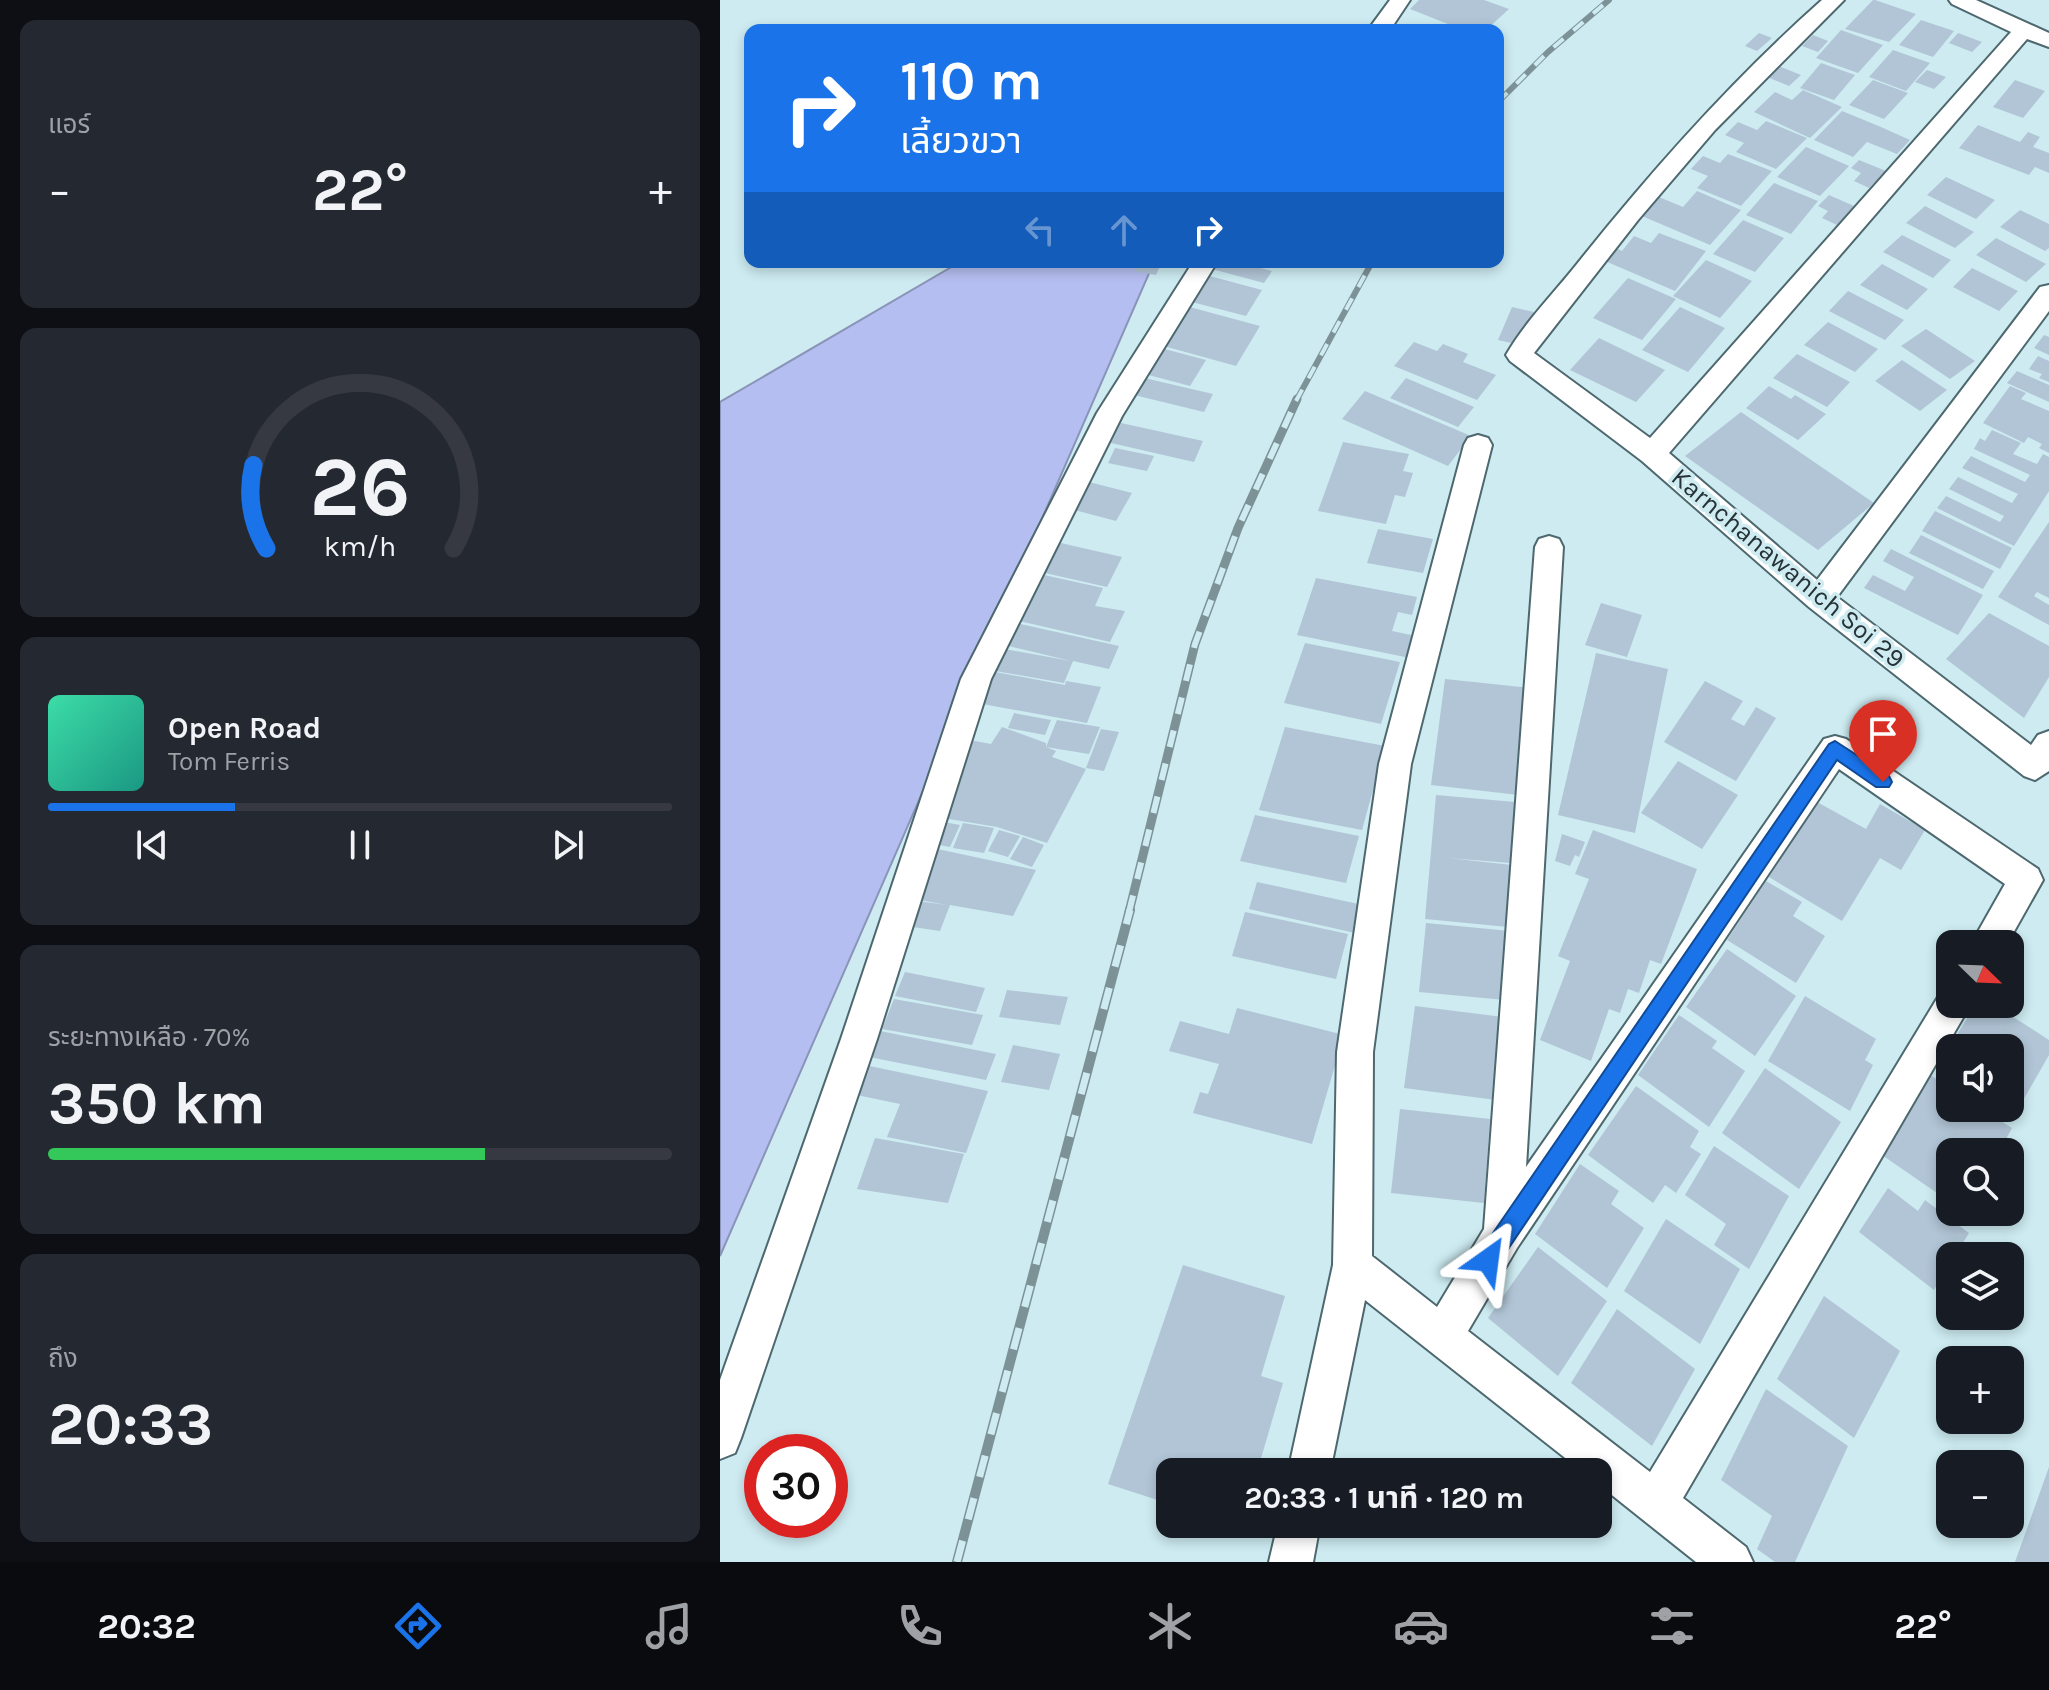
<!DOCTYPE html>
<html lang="th">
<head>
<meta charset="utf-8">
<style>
	:root { --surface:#171b24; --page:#242831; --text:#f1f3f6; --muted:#9ea1a6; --line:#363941; --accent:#1a73e8 }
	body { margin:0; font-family:Karla,"Noto Sans Thai",sans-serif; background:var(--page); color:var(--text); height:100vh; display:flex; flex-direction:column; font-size:30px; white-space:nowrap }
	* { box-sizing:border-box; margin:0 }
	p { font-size:26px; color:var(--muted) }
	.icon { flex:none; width:44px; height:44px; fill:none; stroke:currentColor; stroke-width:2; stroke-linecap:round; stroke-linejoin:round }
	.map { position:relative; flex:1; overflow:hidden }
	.panel { display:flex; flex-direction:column; gap:20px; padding:20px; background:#0d0f14; width:720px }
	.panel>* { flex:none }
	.guide { position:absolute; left:24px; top:24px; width:760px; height:244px; border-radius:16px; box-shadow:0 4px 12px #0003; background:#1a73e8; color:#fff; overflow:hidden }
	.needle { width:52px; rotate:113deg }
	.controls { position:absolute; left:1216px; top:930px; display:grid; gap:16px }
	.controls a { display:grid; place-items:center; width:88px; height:88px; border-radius:16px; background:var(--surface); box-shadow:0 4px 12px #0003; font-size:40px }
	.speed { position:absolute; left:24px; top:1434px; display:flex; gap:16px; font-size:40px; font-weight:700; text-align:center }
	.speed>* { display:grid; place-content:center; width:104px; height:104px; border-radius:50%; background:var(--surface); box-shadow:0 4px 12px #0003; line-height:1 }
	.speed .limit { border:12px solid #d22; background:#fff; color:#111 }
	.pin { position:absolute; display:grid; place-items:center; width:68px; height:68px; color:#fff; margin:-82px -34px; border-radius:50% 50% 50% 0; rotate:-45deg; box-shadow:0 0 8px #0007 }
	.pin .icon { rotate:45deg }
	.me { position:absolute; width:88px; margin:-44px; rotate:31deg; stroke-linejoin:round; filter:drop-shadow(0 0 6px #0008) }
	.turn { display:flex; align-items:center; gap:28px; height:168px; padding:0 24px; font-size:36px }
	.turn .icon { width:104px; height:104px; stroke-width:2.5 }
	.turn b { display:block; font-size:56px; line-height:68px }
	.lanes { display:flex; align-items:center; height:76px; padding:0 24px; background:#0003; justify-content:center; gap:40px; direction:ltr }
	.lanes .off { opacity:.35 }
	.big { font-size:60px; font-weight:700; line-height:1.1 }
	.panel .card { flex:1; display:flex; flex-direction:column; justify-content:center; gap:12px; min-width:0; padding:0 28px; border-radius:16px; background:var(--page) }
	.panel .dial { align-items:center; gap:0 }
	.dial svg { height:208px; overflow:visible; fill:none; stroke:var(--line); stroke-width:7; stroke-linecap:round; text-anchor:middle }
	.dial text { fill:var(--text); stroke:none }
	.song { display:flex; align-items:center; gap:24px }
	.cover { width:96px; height:96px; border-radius:12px; background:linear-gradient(135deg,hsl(160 70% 55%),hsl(170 70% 35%)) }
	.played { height:8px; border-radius:4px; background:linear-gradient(90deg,var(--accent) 30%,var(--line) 30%) }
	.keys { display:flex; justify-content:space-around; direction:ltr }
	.heat { display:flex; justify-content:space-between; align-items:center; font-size:44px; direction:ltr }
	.charge { height:12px; border-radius:6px; background:linear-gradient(90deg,#34c759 70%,var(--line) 0) }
	.trip { position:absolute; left:436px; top:1458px; width:456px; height:80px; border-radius:16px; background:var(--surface); box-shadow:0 4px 12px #0003; font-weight:700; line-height:80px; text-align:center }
	.dock { display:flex; height:128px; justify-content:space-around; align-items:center; background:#090b0e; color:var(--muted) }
	.dock .icon { width:56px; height:56px }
	.dock .on { color:var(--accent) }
	.dock b { font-size:36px; color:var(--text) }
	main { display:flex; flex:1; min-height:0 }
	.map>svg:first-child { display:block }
</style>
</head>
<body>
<main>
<section class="panel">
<div class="card"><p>แอร์</p>
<div class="heat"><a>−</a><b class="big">22°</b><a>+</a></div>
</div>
<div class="card dial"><svg viewBox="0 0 100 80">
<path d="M14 69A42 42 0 1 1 86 69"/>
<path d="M14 69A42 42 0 0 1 9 37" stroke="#1a73e8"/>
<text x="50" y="56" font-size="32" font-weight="700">26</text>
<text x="50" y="72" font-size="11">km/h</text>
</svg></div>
<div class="card">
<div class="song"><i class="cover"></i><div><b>Open Road</b><p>Tom Ferris</p></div></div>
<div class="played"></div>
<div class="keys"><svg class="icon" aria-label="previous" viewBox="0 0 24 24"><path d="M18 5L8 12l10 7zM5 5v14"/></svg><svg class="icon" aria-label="pause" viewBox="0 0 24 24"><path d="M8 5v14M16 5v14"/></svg><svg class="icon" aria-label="next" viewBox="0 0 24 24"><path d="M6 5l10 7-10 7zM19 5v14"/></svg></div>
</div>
<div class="card"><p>ระยะทางเหลือ · 70%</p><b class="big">350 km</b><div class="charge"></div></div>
<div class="card"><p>ถึง</p><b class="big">20:33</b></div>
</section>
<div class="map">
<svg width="1329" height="1562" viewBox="0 0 1329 1562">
	<rect width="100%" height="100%" fill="#cdebf1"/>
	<path fill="#b5bef0" stroke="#8a94b8" stroke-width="2" d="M240,262h194l-434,994v-854z"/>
	<path fill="#b1c5d6" d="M699,0h65l25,9 -23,21h-23l-53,-21z
		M1153,0h2l41,14 -27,28 -44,-13z
		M1201,20l33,11 -21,26 -34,-12z
		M1121,30l42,15 -25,28 -42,-15z
		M1039,33l13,5 -15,13 -12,-5z
		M1238,33l24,9 -10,10 -23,-9z
		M1093,35l15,6 -10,11 -16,-6z
		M1173,50l37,13 -24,28 -37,-14z
		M1101,63l34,12 -21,25 -34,-12z
		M1054,64l27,11 -12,11 -27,-11z
		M1207,70l19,7 -12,12 -19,-7z
		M1153,80l35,13 -24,26 -35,-14z
		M1295,80l30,11 -22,27 -30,-11z
		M1083,90l39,17 -32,31 -56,-26 21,-20 17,8z
		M1122,111l39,16 29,13 -13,14 -30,-12 -14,15 -39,-17z
		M1046,121l41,17 -31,31 -40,-17 8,-9 -19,-8 13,-13 19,8z
		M1258,125l42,17 8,-10 12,5 -7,10 16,6v20l-14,-6 -6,8 -70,-27z
		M1086,147l43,19 -29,30 -43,-19z
		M1008,154l44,17 -31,35 -44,-18 11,-12 -17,-7 12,-13 17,7z
		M1139,160l27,11 -17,17 -15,-7 7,-8 -10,-5z
		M1226,177l49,23 -19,19 -49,-24z
		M1054,183l44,18 -27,33 -45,-19z
		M977,191l44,19 -31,35 -68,-29 17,-19 24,10z
		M1109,195l25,11 -17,19 -15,-7 6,-7 -10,-5z
		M1205,206l49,26 -19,16 -49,-25z
		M1300,210l29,14v24l-4,3 -45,-24z
		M1023,220l41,18 -29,34 -42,-18z
		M939,233l47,18 -31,40 -70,-30 11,-13 6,3 12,-15 17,7z
		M1182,235l49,25 -18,18 -50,-26z
		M1276,238l50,26 -20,18 -50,-27z
		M986,260l46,21 -32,37 -47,-22z
		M418,262h24l-6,13 -22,-4z
		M492,262h25l35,9 -8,12 -56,-15z
		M1162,264l46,25 -21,21 -47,-25z
		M1252,268l46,23 -19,20 -46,-24z
		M486,275l56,15 -16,26 -58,-15z
		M908,278l48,21 -34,41 -49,-22z
		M1128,291l56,29 -19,20 -56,-29z
		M466,306l74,20 -24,40 -76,-21z
		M792,307l22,5 -14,33 -22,-5z
		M960,307l45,21 -37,44 -46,-22z
		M1108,322l50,27 -23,23 -51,-27z
		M1206,329l49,32 -25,18 -49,-33z
		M1324,335l5,2v18l-15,-7z
		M879,338l66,32 -29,32 -66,-32z
		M694,342l23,9 6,-7 25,10 -5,8 33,13 -19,25 -83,-34z
		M437,347l49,13 -16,26 -49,-13z
		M1077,354l53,28 -23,25 -54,-29z
		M1318,356l11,5v21l-10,-4 3,-4 -13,-5z
		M1182,360l45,30 -27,21 -45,-30z
		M1297,371l32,14v17l-42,-19z
		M420,377l73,17 -9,18 -74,-18z
		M686,378l68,29 -16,20 -68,-29z
		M1049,386l22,13 4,-4 31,19 -28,26 -52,-32z
		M1290,386l16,7 -5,6 28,12v42l-10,-5 3,-4 -14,-7 -4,6 -41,-20z
		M645,391l106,45 -23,30 -106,-47z
		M1021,412l133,91 -56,47 -133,-94z
		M401,423l82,18 -9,21 -83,-19z
		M1272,430l29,13 -8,11 24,10 6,-10 6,3v34l-35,55 -77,-38 9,-12 54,26 4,-6 -55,-27 9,-12 54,26 6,-9 -56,-26 9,-12 54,26 5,-7 -56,-26 6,-11 5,3z
		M623,442l66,12 -6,17 10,2 -8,24 -10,-2 -9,29 -68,-13z
		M395,448l39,8 -7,15 -39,-8z
		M365,481l47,12 -16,28 -49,-13z
		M1215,511l77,37 -12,21 -78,-38z
		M1329,522v76l-12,-6 -3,4 15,9v20l-51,-28z
		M658,529l55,10 -10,34 -56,-10z
		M1201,535l73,36 -11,18 -74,-36z
		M332,541l70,16 -15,30 -71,-16z
		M1171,549l92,46 -25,40 -94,-47 9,-13 32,16 9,-14 -31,-16z
		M315,573l68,15 -8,18 30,5 -15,31 -99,-23z
		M596,578l101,19 -5,18 -14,-3 -6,19 24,5 -6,22 -113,-23z
		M881,603l41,12 -15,42 -42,-12z
		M1269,613l60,33v31l-25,41 -78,-59z
		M291,622l108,24 -10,23 -36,-8 -9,22 -74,-13 9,-22 72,13 -71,-17z
		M585,643l95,19 -19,62 -97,-21z
		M876,653l72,16 -33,164 -77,-18z
		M270,671l75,14 1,-4 35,6 -14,36 -110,-20z
		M725,679l85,9 -11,107 -88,-10z
		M985,681l38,20 -12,18 13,7 12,-19 20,11 -40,63 -72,-39z
		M294,713l37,7 -6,15 -37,-7z
		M337,720l43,7 -11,27 -43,-7 10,4 -4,6 34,12 -39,74 -50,-16 -60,-10 27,-78 27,5 11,-17 44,16v4z
		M565,727l100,19 -23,84 -103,-20z
		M381,729l18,3 -15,39 -18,-3z
		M958,761l60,34 -36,54 -61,-36z
		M716,795l79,7 -4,61 -63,-5 64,7 -4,62 -83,-8z
		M1097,802l49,27 14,-25 45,26 -24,40 -21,-12 -38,63 -73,-44z
		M535,815l104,21 -13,47 -106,-22z
		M218,821l22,4 -10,22 -21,-4z
		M243,823l31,5 -10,25 -31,-5z
		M279,830l21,6 -12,21 -20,-6z
		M873,830l104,39 -36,95 -11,-4 -11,33 -11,-4 -8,24 -11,-4 -18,52 -51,-21 30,-79 -12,-5 31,-77 -14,-5z
		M842,834l23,8 -6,15 -4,-2 -5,11 -15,-5z
		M303,837l21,8 -12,22 -22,-8z
		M208,847l108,23 -23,46 -63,-11 -10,26 -41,-6 10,-25 38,5 -38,-7z
		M1046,881l36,21 -9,14 32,20 -29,47 -69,-43z
		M537,882l106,23 -8,28 -106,-24z
		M525,912l103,22 -12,45 -104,-23z
		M706,923l84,8 -5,69 -86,-8z
		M1007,949l69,47 -41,60 -69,-49z
		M185,972l80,16 -9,24 -81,-16z
		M287,990l61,7 -8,28 -61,-8z
		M1085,996l71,43 -11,21 8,5 -23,46 -82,-50z
		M174,999l89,16 -11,30 -90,-16z
		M1256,1004h17l56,36v15l-35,61 -12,-8h8v-60h-60v25l-12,-8z
		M695,1006l88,11 -7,83 -92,-12z
		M517,1008l107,27 -32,109 -119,-31 7,-21 8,2 11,-30 -50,-13 11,-30 49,13z
		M959,1015l38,26 -5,7 33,23 -36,56 -71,-52z
		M160,1031l116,23 -10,26 -117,-23z
		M293,1045l47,9 -11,36 -48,-8z
		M145,1065l123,26 -22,62 -79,-16 13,-33 -48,-10z
		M1045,1068l76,54 -42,67 -77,-56z
		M1209,1074l21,14v20h30l32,20 -13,24h-49v50l-68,-47z
		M916,1086l63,45 -9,16 11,7 -25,39 -11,-8 -12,18 -65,-48z
		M680,1109l90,10 -6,84 -93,-10z
		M155,1138l89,16 -16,49 -91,-14z
		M994,1146l75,50 -40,73 -35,-24 12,-21 -41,-29z
		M860,1164l39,27 -8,13 33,24 -37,60 -72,-54z
		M1168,1188l30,23 7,-11 44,33 -14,23h-5v8l-16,26 -75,-58z
		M946,1219l74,50 -40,75 -76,-53z
		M818,1247l69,54 -49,75 -70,-58z
		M463,1265l102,31 -24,80 22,7 -26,89 -25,-4 -2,4h-60v32l-62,-20z
		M1104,1296l76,55 -46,87 -77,-59z
		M897,1309l78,60 -43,77 -81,-63z
		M1046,1389l82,57 -53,116h-20l-18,-13 15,-33 -51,-36z
		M1329,1467v95h-34z"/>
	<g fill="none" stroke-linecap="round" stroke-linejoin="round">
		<defs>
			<path id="minor" d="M670,0h20l-20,30h-22z
				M1102,0h22l-129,130 -77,90 -104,133 116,85 361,-406 -59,-28 -3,-4h27l73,33v14l-22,-8 -358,414 148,127 223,-293 9,-2v26l-212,286 194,148 7,-10 11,-4v40l-14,9 -11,-4 -215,-169 -167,-146 -132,-100 -4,-6c19,-33 48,-62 71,-91 75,-94 155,-184 245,-264z
				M473,262h24l-95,154 -131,263 -114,360 -136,399 -6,15 -15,6v-79l121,-341 120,-360 136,-266z
				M758,435l10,3 4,7 -81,319 -38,288 -1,204 65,51 47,-78 51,-682 4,-8 10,-3 10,3 4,8 -37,620 298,-428 11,-3 11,3 192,130 5,11 -36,64h-36l34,-60 -166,-115 -322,479 -49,83 182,141 291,-480 9,-4v16h21l-288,494 63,49 7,15h-57l-98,-78v-12h-15l-218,-172 -35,172h-42l45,-207 4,-213 42,-288 85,-319 4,-7z
				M558,1524h42l-7,38h-44z"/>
		</defs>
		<use href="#minor" stroke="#4d686e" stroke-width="4"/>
		<use href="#minor" fill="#fff" fill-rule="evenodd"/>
		<defs>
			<path id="rail-far2" d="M778,102l50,-50 61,-52
				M576,401l76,-139"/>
			<path id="rail-far1" d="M409,912l66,-268 43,-116 59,-129"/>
			<path id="rail" d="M237,1562l173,-652"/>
		</defs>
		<use href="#rail-far2" stroke="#7d9297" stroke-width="6"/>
		<use href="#rail-far1" stroke="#7d9297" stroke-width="9"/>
		<use href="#rail" stroke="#7d9297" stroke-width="10"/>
		<use href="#rail-far2" stroke="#cdebf1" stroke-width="4" stroke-dasharray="13" stroke-linecap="butt"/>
		<use href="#rail-far1" stroke="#cdebf1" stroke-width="6" stroke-dasharray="17" stroke-linecap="butt"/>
		<use href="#rail" stroke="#cdebf1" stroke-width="7" stroke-dasharray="22" stroke-linecap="butt"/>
	</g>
	<path fill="#1a73e8" stroke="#114b97" stroke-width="2" d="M1115,741l54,35 3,6 -3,5h-13l-39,-27 -341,507 -8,4 -8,-4 -3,-7 3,-8 349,-508z"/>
	<g text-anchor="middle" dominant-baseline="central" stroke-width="7" stroke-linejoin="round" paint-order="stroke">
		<g font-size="26" fill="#263235" stroke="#cdebf1">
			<text transform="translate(1068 568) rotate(40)">Karnchanawanich Soi 29</text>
		</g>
	</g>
</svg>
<div class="controls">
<a><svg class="needle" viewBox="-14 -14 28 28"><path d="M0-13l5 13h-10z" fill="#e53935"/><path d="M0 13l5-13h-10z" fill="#9ea1a6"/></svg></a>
<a><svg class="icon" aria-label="sound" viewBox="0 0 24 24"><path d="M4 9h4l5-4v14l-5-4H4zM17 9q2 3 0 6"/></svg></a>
<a><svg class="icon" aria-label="search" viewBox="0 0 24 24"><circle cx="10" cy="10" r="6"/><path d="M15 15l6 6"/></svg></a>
<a><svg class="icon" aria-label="layers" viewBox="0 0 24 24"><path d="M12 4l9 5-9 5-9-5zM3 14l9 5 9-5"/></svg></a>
<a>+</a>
<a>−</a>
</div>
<div class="speed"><div class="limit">30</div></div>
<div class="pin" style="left:1163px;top:782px;background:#d93025"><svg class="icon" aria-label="arrive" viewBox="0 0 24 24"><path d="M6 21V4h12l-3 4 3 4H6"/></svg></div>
<svg class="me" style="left:768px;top:1260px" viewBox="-20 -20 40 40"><path d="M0-17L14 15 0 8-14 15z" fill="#1a73e8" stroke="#fff" stroke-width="4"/></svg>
<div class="trip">20:33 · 1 นาที · 120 m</div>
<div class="guide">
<div class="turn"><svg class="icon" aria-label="right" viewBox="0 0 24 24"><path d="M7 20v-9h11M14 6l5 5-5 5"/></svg><div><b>110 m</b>เลี้ยวขวา</div></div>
<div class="lanes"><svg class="icon off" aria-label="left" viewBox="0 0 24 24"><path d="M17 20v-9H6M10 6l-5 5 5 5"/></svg><svg class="icon off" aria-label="ahead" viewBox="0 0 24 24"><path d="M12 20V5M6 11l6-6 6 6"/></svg><svg class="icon" aria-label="right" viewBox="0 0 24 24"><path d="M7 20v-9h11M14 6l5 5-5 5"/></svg></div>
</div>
</div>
</main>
<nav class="dock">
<b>20:32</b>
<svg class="icon on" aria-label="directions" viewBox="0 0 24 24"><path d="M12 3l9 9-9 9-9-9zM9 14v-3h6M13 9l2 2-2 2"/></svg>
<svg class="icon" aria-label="music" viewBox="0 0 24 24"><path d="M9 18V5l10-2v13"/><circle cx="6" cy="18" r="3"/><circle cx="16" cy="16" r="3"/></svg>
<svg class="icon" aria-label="phone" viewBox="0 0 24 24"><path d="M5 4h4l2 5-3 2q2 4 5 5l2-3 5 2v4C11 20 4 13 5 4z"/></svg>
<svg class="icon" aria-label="climate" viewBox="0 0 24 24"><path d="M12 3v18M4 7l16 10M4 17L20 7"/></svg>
<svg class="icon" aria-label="car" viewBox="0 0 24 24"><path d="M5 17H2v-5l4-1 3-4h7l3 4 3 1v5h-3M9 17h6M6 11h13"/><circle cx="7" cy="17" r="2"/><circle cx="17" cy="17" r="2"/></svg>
<svg class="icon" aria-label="filters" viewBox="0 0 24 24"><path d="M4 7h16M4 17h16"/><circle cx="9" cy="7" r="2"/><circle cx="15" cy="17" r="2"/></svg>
<b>22°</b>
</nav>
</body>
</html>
